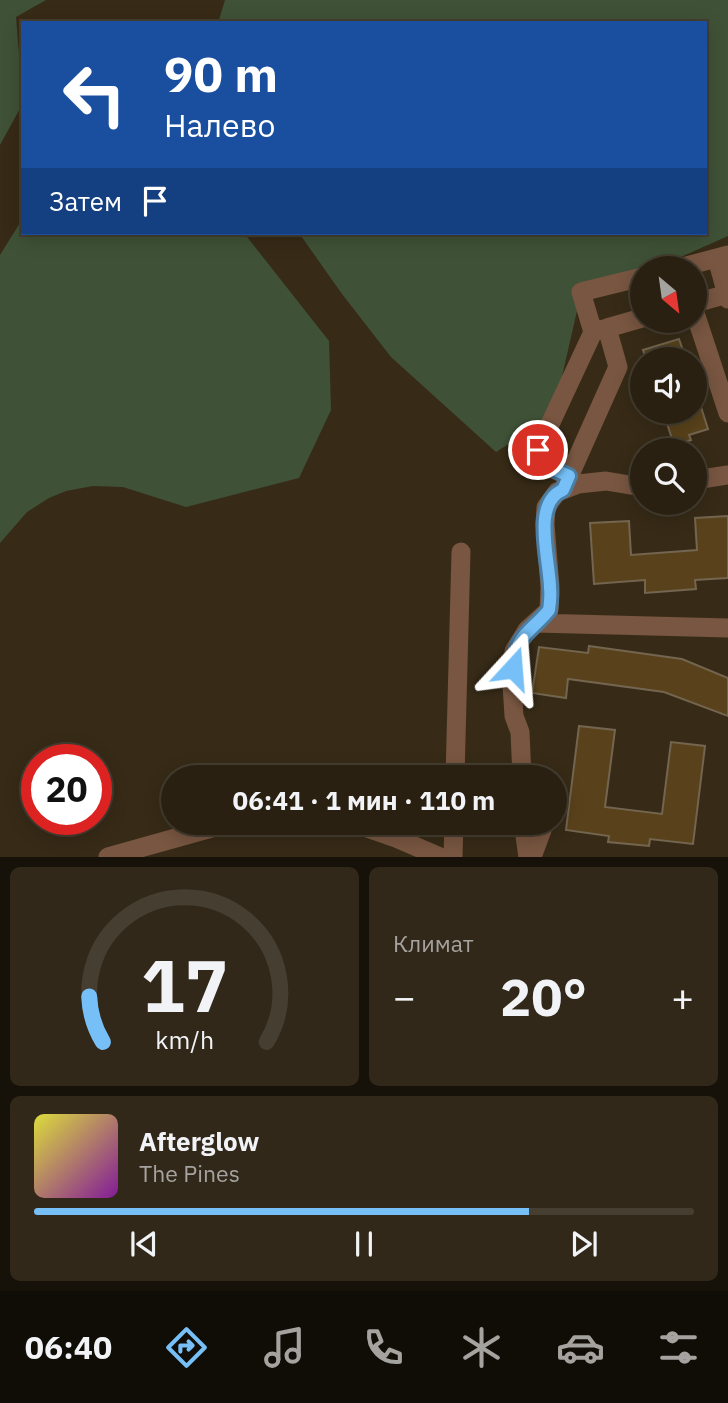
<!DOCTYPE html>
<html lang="ru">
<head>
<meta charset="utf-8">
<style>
	:root { --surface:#292011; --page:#31281a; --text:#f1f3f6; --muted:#a5a39f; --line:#453e31; --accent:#76c0f7 }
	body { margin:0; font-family:"IBM Plex Sans",sans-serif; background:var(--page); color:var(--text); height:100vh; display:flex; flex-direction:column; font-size:26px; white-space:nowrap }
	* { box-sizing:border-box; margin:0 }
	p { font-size:23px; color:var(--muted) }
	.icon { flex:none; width:38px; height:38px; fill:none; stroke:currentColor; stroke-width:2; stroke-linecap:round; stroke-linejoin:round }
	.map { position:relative; height:857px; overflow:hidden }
	.details { display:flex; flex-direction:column; gap:10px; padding:10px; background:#171209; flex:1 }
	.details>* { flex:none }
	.guide { position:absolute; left:21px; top:21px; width:686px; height:214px; border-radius:0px; box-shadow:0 4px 18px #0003,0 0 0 2px var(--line); background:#1a4fa0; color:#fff; overflow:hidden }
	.needle { width:46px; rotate:151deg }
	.fabs { position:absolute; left:630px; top:256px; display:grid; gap:14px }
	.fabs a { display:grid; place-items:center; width:77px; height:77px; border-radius:50%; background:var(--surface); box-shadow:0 4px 18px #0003,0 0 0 2px var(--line); font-size:35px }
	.speed { position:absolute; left:21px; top:744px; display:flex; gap:14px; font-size:35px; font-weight:700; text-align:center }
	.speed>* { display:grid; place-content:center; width:91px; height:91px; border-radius:50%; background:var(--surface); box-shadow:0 4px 18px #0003,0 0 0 2px var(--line); line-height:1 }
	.speed .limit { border:10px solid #d22; background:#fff; color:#111 }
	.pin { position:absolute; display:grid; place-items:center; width:60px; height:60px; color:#fff; margin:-30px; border:4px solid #fff; border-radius:50%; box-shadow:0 2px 7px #0007 }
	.me { position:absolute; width:77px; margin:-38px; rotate:19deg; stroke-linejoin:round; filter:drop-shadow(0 0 5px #0008) }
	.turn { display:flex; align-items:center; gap:24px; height:147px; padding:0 28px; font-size:32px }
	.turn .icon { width:91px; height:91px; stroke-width:2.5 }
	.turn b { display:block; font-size:49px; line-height:60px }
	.then { display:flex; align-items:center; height:66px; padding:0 28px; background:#0003; gap:14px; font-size:26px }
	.big { font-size:52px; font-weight:700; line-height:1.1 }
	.details .tile { flex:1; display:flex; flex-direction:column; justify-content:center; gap:10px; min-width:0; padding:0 24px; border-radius:10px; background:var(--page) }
	.details .dial { align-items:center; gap:0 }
	.dial svg { height:182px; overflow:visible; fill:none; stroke:var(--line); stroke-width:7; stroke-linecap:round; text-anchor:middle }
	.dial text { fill:var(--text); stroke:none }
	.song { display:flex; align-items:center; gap:21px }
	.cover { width:84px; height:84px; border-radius:10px; background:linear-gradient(135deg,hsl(60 70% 55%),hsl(290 70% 35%)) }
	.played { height:7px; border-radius:4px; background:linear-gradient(90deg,var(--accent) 75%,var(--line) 75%) }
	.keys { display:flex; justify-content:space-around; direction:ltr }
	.heat { display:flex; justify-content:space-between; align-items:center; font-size:38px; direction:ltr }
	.details .tiles { flex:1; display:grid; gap:10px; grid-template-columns:1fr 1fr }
	.tile:last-child { grid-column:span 2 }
	.trip { position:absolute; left:161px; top:765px; width:406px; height:70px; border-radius:35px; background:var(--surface); box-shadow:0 4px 18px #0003,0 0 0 2px var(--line); font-weight:700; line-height:70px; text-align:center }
	.tabs { display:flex; height:112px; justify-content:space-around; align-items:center; background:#100d07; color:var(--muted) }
	.tabs .icon { width:49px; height:49px }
	.tabs .current { color:var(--accent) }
	.tabs b { font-size:32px; color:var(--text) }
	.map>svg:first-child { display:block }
</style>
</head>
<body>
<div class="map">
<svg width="728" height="857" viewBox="0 0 728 857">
	<rect width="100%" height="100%" fill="#372b17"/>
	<path fill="#3f5237" d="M0,0h46l-30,17 7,86 -23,42z
		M225,0h503v236l-72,32h-14l-63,34 -26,114 -57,36 -105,-95 -49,-63 -43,-61h406v-210h-487z
		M23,218v15h221l85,108 2,69 -32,68 -113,29 -63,-20 -30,-1 -27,5 -17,7 -22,14 -27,31v-288z"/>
	<path fill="#59421b" stroke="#73654f" stroke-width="2" d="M679,339l7,20h-40l-3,-9z
		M695,388l13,41 -19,6 2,5 -17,5 -11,-34h32z
		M728,516v62l-33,2 1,9 -51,4v-13l-51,4 -4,-61 39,-2 2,34 66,-5 -2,-32z
		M589,646l93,13 46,19v38l-64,-24 -96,-13 -2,19 -34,-5 7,-46 49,6z
		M579,726l36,4 -10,77 57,7 9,-72 34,4 -12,98 -43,-5 -1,7 -41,-4 1,-6 -43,-6z"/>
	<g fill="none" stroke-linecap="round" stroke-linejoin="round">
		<path stroke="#785641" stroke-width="19" d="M717,258l11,41
			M679,268l49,-13
			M695,303l33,-9
			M695,313l33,100
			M603,329l-10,3 -12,-40 61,-15
			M569,476l-27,-12 -4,-14 55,-118
			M695,480l33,-5
			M563,490l55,-123 -11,-39 35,-10
			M536,623l192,5
			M455,777l6,-225
			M522,777l-2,-45 -6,-16 -2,-31 2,-34 13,-21 22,-20 1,-23 -5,-63 1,-17 11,-15 21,-8 28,-3 36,6
			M555,801l1,-2
			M350,822l46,16 44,19
			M523,822l5,35
			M108,857l125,-35
			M453,857l1,-35
			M532,857l13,-35"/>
	</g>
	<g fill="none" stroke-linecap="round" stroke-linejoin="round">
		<defs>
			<path id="route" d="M513,668c2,-33 18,-36 36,-58 1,-7 2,-15 1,-22 0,-27 -19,-85 13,-98l6,-14 -27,-12 -4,-14"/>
		</defs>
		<use href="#route" stroke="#4d7da1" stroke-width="18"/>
		<use href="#route" stroke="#76c0f7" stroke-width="12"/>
	</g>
</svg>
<div class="fabs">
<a><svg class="needle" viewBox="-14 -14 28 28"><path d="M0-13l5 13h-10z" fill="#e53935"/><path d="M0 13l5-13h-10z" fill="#a5a39f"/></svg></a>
<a><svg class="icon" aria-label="sound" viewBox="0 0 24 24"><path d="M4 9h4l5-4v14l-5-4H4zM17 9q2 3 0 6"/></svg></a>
<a><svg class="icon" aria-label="search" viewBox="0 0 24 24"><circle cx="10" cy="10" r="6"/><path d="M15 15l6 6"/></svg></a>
</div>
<div class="speed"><div class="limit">20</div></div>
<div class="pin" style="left:538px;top:450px;background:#d93025"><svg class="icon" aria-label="arrive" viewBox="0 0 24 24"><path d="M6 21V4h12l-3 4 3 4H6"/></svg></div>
<svg class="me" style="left:513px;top:668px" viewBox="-20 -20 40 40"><path d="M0-17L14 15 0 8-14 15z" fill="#76c0f7" stroke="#fff" stroke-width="4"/></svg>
<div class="trip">06:41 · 1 мин · 110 m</div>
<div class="guide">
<div class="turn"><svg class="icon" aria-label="left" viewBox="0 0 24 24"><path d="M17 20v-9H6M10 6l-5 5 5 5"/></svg><div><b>90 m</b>Налево</div></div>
<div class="then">Затем<svg class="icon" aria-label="arrive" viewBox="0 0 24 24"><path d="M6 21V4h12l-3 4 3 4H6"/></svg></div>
</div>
</div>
<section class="details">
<div class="tiles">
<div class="tile dial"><svg viewBox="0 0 100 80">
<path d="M14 69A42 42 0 1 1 86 69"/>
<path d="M14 69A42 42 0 0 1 8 49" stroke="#76c0f7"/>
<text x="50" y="56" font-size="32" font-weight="700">17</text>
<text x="50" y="72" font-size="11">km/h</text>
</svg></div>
<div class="tile"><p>Климат</p>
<div class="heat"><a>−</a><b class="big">20°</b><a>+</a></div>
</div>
<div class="tile">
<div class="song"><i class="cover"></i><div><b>Afterglow</b><p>The Pines</p></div></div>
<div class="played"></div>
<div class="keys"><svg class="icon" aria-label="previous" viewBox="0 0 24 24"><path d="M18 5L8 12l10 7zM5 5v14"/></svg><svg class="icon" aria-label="pause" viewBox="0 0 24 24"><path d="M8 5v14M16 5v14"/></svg><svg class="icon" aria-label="next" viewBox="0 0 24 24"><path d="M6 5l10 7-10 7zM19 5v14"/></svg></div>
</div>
</div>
</section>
<nav class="tabs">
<b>06:40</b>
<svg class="icon current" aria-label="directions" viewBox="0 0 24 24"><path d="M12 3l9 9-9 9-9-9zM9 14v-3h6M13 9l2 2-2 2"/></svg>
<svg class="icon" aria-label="music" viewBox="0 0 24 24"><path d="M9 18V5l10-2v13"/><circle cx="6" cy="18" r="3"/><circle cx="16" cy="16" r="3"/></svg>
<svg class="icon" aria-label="phone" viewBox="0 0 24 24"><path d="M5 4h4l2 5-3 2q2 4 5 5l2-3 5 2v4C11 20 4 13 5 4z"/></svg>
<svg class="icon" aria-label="climate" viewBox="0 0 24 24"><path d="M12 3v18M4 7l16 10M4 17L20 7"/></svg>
<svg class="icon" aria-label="car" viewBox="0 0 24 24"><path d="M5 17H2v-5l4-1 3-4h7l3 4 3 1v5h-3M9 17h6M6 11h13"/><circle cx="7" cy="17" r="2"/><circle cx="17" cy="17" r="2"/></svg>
<svg class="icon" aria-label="filters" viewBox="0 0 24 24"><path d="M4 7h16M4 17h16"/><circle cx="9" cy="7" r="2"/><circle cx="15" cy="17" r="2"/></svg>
</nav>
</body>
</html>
